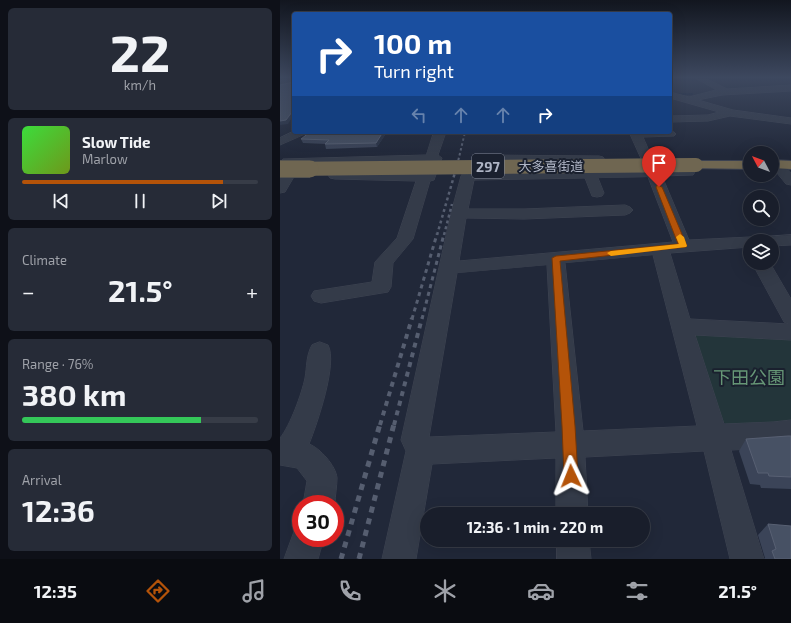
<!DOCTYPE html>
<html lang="en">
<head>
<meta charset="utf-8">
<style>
	:root { --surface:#191e2b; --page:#262b37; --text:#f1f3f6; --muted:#9fa2a9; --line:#373c47; --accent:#b45309 }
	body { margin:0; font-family:"Exo 2","Noto Sans JP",sans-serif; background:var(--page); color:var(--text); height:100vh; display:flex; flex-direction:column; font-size:15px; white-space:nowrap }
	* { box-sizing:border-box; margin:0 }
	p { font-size:13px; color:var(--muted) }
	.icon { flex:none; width:22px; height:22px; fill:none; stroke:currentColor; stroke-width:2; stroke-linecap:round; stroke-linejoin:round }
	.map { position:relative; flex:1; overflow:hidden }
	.panel { display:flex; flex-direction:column; gap:8px; padding:8px; background:#0e1018; width:280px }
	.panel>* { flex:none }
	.top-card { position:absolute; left:12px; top:12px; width:380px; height:122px; border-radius:4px; box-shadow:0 4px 16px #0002,0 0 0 1px var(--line); background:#1a4fa0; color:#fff; overflow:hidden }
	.needle { width:26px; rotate:311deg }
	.buttons { position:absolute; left:463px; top:146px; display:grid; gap:8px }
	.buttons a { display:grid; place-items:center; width:36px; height:36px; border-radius:50%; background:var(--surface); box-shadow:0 4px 16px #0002,0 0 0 1px var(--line); font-size:20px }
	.speed { position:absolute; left:12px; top:495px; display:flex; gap:8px; font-size:20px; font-weight:700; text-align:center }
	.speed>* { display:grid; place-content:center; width:52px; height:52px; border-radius:50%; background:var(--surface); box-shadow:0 4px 16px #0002,0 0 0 1px var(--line); line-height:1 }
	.speed .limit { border:6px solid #d22; background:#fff; color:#111 }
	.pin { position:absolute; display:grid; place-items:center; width:34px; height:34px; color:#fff; margin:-41px -17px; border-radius:50% 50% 50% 0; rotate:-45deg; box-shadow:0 0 4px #0007 }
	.pin .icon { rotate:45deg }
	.me { position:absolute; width:44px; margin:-22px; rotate:358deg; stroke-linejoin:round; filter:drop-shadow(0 0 3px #0008) }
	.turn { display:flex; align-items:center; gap:14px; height:84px; padding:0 16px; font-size:18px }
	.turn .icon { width:52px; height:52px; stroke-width:2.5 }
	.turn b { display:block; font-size:28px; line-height:34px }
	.lanes { display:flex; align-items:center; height:38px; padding:0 16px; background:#0003; justify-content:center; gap:20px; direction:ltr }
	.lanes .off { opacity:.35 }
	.big { font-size:30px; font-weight:700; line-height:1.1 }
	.panel .tile { flex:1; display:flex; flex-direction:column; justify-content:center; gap:6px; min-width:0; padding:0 14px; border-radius:6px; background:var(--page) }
	.panel .dial { align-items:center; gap:0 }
	.dial b { font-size:52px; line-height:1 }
	.song { display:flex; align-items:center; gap:12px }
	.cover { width:48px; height:48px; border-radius:6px; background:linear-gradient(135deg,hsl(120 70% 55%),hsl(80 70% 35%)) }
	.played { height:4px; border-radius:2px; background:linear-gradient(90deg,var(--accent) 85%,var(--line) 85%) }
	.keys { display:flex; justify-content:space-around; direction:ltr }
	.heat { display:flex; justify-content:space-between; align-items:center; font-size:22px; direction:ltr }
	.charge { height:6px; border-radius:3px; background:linear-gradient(90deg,#34c759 76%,var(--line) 0) }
	.trip { position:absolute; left:140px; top:507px; width:230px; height:40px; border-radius:20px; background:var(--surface); box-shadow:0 4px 16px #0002,0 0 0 1px var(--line); font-weight:700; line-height:40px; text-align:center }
	.tabs { display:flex; height:64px; justify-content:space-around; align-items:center; background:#0a0c11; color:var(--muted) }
	.tabs .icon { width:28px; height:28px }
	.tabs .on { color:var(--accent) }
	.tabs b { font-size:18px; color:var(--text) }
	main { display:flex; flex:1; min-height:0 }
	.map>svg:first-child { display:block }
</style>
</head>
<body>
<main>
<section class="panel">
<div class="tile dial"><b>22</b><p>km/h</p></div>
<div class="tile">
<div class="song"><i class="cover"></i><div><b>Slow Tide</b><p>Marlow</p></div></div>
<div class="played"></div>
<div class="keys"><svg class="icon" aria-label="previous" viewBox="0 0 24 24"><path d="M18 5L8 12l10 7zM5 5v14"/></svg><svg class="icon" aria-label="pause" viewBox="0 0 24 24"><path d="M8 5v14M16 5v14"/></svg><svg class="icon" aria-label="next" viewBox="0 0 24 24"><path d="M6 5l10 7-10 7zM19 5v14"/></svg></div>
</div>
<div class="tile"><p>Climate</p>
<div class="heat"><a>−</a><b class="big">21.5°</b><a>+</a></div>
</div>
<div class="tile"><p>Range · 76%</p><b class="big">380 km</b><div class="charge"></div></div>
<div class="tile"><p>Arrival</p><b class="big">12:36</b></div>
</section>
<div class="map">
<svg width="511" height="559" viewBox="0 0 511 559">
	<rect width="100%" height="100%" fill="#212839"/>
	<path fill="#23353a" d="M413,331l98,5v85l-60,6 -14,-9z"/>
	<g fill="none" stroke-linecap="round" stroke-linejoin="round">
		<path stroke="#141f36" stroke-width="2" d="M390,94h22"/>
		<defs>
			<path id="minor" d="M414,77h9l24,12 64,-4v6l-69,4 -24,5 35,10 58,8v6l-61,-8 -22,5 -38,1v-6l38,-1 11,-3 -49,-14v-6l19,5 27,-7z
				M14,78v6l-14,3v-6z
				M14,131l13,1 -2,2 -25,11v-7z
				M390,131l4,1 2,2 -2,2 -31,1 10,23 -2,3h-8l-14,-31h41z
				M154,132h12l-8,23 4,3 -8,22 -4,1 -17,58 -20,24 -2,24 -3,5 -67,11 -7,-2 -3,-5 3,-5 58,-9 3,-20 22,-24 19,-57 -81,-2 -5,-1 -2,-3 2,-3 5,-1 89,2 4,-11 -141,4 -4,-1 -2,-3 2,-3 143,-4z
				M200,155l119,1 4,1 2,3 -2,3 -4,1 -114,-1 -1,9 169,-4 40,1 2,3 -2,3 -31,1 27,64 61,-3 6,1 2,3h-8v6l-80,6 20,66 99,5 -5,-2 -32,-59h18l21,36v41l-96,-5 29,89 49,-2 18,-2v24l-18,4 -42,2 33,109h-34l-26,-108 -119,6 3,57h-32v-56l-124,6 -16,95h-34l24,-108 -5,-11 50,-227 10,-37 2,-3 7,-1 6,-16zM368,177l25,65 -214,19 7,-43 58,1 101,-4 5,-2 3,-3 -3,-3 -5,-2 -101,4h-56l6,-29 111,-2 7,18 5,1 5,-1 2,-3 -6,-15zM373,255l44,171 -114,5 -18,-168zM267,265l9,167 -127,5 28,-164z
				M496,160l5,1 10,12v12l-5,-1 -14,-17v-6z
				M8,171l5,1 2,3 -10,17 -5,1v-16l3,-5z
				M511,235v10l-19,1v-5h-13l2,-4z
				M40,342l8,3c10,18 -11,79 -19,99 11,4 27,22 28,34 0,8 -2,18 -2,26h-32l4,-23 -10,-13 -17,-3v-27c10,-12 22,-45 25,-60 2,-11 1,-23 7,-33z
				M21,524v14h23l-6,21h-34l12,-33z
				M277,540h32l2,19h-34z"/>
			<path id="highway" d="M492,160l19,1v8l-19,-1z
				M416,161h54v8l-59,-1 -2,-3 2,-3z"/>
		</defs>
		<use href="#minor" stroke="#3e4452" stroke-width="1"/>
		<use href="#highway" stroke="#3c4251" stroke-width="2"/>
		<use href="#minor" fill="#343b49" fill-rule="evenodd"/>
		<use href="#highway" fill="#6f6651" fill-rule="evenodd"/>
		<path stroke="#565e70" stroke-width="2" stroke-dasharray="2.5 2.5" stroke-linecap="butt" d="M176,170l9,-38"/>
		<path stroke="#565e70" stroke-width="2.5" stroke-dasharray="3 3" stroke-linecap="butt" d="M157,235l19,-66
			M164,235l8,-31"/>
		<path stroke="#565e70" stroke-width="3" stroke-dasharray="4 4" stroke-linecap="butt" d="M132,319l25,-85
			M142,319l22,-85"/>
		<path stroke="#565e70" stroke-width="4" stroke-dasharray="5 5" stroke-linecap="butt" d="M100,425l32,-107
			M114,425l28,-107"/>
		<path stroke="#565e70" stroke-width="5" stroke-dasharray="6 6" stroke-linecap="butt" d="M61,559l39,-135
			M79,559l35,-135"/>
		<defs>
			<path id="highway-bridge-far1" d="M0,169l416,-4"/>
			<path id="highway-bridge" d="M0,169h30"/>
		</defs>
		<use href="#highway-bridge-far1" stroke="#3c4251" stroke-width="14" stroke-linecap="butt"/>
		<use href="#highway-bridge" stroke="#3c4251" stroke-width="18" stroke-linecap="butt"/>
		<use href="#highway-bridge-far1" stroke="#6f6651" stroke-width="14"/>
		<use href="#highway-bridge" stroke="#6f6651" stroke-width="17"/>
	</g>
	<path fill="#3b4458" d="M107,132l-10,15 -51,2 -1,-5h1l-23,-1 -2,-4z
		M511,436v53l-30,-1 -1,-3 -10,-1 -11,-33 7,-12z
		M488,524l23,35h-27l1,-1 -7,-23z"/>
	<path fill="#2b3447" d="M5,77h9l-8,1z
		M12,112l1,4 -5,8 -8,1v-4z
		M103,132h4l-10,15 -1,-4z"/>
	<path fill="#475164" stroke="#586073" d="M14,82v31l-2,-1 -6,8 -6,1v-36z
		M30,132h73l-7,11 -51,1 4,-4 -28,-1z
		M508,436h3v41l-22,-1 -1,-3h-10l-12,-34z
		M488,524l23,2v33h-16l-3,-8 4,-2z"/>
	<linearGradient id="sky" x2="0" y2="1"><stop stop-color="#12161f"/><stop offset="0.5" stop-color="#3d485f"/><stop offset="1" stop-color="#3d485f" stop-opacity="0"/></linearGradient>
	<rect width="511" height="155" fill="url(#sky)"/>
	<path fill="#b45309" stroke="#753606" d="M377,185l5,2 25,59 -1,1 -126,14 15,165 3,50 -2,5 -5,2 -5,-2 -2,-5 -2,-50 -10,-168 4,-2 122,-12 -22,-57z"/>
	<path fill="#f59e0b" d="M400,234l4,3 3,9 -1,1 -75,9 -4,-3 4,-2 68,-7 -3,-7z"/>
	<g text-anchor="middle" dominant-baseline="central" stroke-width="4" stroke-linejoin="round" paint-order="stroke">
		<g font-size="13" fill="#afb5c5" stroke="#1a202e">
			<text x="271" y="166">大多喜街道</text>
		</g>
		<rect fill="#1a202e" stroke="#828898" stroke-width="1" x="192" y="154" width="32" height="24" rx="3"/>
		<g font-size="14" font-weight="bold" fill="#afb5c5">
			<text x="208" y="166">297</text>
		</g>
		<g font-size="18" fill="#669676" stroke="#1a202e">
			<text x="469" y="377">下田公園</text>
		</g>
	</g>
</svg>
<div class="buttons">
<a><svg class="needle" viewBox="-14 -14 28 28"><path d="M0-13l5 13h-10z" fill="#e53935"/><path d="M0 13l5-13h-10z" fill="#9fa2a9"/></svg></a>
<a><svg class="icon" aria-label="search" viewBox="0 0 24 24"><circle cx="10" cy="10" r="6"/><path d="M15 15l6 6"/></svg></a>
<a><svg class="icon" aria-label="layers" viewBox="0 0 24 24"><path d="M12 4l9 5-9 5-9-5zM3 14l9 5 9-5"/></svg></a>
</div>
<div class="speed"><div class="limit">30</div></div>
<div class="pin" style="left:379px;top:187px;background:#d93025"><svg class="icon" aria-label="arrive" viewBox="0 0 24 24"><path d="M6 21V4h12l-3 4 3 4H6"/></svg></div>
<svg class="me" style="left:291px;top:476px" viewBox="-20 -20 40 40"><path d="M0-17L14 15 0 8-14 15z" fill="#b45309" stroke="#fff" stroke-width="4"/></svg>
<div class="trip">12:36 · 1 min · 220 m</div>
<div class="top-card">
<div class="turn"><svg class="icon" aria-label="right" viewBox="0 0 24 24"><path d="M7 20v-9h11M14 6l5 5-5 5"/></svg><div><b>100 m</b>Turn right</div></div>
<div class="lanes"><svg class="icon off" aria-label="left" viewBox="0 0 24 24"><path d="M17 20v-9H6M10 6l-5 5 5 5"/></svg><svg class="icon off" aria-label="ahead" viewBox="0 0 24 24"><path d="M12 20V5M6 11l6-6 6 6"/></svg><svg class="icon off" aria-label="ahead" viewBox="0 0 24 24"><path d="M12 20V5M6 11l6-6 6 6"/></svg><svg class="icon" aria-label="right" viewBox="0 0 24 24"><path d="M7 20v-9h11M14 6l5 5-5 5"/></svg></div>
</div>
</div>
</main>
<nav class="tabs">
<b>12:35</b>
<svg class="icon on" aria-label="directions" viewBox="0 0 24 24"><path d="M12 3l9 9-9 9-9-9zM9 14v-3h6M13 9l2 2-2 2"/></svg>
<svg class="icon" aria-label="music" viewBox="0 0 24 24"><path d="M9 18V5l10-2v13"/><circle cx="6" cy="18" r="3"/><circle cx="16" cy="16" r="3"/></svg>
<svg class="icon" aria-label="phone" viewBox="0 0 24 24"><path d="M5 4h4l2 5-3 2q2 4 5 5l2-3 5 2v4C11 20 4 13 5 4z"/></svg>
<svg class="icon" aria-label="climate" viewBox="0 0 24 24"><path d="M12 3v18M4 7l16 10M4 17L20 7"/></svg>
<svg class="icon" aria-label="car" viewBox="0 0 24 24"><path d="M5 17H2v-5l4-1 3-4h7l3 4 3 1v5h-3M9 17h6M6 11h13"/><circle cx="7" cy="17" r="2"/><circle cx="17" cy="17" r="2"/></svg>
<svg class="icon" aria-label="filters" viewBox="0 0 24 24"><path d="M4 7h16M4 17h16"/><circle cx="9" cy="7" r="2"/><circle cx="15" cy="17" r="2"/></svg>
<b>21.5°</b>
</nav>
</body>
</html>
